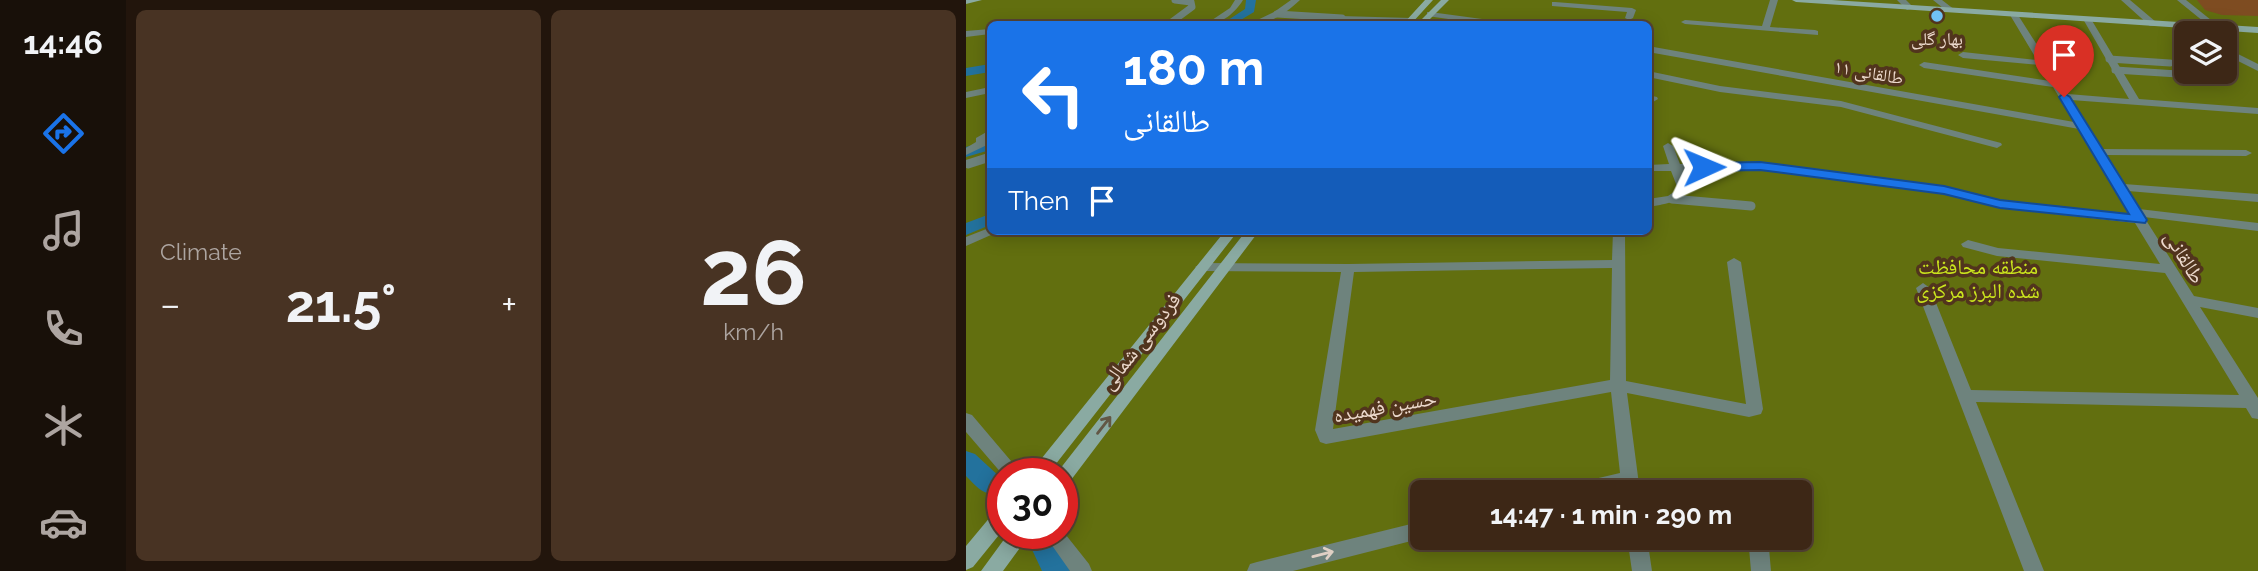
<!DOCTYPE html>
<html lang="en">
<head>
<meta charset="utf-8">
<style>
	:root { --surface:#3d2716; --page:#483323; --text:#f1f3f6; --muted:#ada5a1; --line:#564435; --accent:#1a73e8 }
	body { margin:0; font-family:Raleway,"Noto Naskh Arabic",sans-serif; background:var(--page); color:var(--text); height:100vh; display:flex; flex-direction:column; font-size:26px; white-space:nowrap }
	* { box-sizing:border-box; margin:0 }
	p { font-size:23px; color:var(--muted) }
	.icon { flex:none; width:38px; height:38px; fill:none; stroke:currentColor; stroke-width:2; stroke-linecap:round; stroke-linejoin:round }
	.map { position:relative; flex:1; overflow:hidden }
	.panel { display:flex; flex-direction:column; gap:10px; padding:10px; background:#22150c; width:840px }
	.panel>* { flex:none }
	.top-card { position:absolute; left:21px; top:21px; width:665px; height:214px; border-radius:10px; box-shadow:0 4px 18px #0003,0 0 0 2px var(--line); background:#1a73e8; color:#fff; overflow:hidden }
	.controls { position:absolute; left:1208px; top:21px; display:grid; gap:14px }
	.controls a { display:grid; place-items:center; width:63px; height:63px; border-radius:10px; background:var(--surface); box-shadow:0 4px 18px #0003,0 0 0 2px var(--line); font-size:35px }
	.speed { position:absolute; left:21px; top:458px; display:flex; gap:14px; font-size:35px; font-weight:700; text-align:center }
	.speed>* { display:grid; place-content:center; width:91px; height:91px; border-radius:50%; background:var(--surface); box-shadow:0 4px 18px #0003,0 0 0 2px var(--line); line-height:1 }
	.speed .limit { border:10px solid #d22; background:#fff; color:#111 }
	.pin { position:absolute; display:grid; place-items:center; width:60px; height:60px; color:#fff; margin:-72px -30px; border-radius:50% 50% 50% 0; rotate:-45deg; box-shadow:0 0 7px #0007 }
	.pin .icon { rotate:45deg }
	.me { position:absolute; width:77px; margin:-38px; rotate:89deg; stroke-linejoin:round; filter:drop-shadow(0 0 5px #0008) }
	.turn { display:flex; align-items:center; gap:24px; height:147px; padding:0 21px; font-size:32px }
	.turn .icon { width:91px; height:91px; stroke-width:2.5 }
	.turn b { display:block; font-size:49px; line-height:60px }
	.then { display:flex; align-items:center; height:66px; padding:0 21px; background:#0003; gap:14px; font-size:26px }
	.big { font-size:52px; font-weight:700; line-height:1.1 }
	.panel .card { flex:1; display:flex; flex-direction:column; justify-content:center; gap:10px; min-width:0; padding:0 24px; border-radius:10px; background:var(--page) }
	.panel .dial { align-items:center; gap:0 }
	.dial b { font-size:91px; line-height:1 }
	.heat { display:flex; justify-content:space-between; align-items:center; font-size:38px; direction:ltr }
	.panel .tiles { flex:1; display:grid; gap:10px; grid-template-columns:repeat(2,1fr) }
	.trip { position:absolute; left:444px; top:480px; width:402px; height:70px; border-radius:10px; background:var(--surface); box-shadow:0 4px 18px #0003,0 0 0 2px var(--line); font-weight:700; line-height:70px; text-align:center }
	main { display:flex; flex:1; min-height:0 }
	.dock { display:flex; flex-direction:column; width:126px; justify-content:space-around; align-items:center; background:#181009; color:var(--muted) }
	.dock .icon { width:49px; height:49px }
	.dock .active { color:var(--accent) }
	.dock b { font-size:32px; color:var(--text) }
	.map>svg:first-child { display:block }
</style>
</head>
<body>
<main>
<nav class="dock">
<b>14:46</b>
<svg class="icon active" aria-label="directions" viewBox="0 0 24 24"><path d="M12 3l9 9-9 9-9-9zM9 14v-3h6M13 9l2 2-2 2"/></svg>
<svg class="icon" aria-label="music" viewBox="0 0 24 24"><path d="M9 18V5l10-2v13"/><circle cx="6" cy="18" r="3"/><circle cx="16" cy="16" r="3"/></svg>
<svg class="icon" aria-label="phone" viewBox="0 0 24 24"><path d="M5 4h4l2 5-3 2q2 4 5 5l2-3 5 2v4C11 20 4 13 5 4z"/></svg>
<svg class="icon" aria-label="climate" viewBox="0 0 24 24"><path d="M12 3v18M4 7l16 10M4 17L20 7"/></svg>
<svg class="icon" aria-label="car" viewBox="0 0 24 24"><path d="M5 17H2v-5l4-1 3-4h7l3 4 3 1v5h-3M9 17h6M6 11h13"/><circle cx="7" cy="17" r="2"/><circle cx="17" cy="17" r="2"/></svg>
</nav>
<section class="panel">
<div class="tiles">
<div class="card"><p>Climate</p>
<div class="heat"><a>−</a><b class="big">21.5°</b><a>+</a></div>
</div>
<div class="card dial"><b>26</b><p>km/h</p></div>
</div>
</section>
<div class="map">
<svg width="1292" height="571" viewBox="0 0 1292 571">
	<rect width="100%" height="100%" fill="#51341d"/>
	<path fill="#626f0f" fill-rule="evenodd" d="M0,0h1292v571h-1292zM24,24h658v207h-658zM1220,33h38v39h-38zM37,474h59v60h-59zM457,492h378v45h-378z"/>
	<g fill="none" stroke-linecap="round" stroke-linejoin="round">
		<path fill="#23729d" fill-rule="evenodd" d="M280,0h10l-2,12 -20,12h-12l23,-15z
			M24,64v8l-24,4v-8z
			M24,140v10l-24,7v-10z
			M24,214v11l-24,10v-12z
			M0,451l9,3 26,24v14c-16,6 -24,-5 -35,-16z
			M65,534h20l19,37h-28l-14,-30z"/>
		<path stroke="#6e837d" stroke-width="7" d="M311,14l65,4 -9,6
			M203,24l23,-17 -1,-5 -16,-2
			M1143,59l61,4
			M1149,70l63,4"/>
		<path stroke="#6e837d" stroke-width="9" d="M2,164l22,-7
			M706,199l79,7"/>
		<path fill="#6e837d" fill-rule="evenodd" d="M269,0h8c-8,13 -21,24 -37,24l24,-16z
			M325,0h9c-14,13 -32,26 -51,24l25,-12z
			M804,0h8l-8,27 45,3 3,1v4l-133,-11 -4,-2 4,-2 77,6z
			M931,0h9l8,8 -7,2z
			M967,0h9l13,10 -7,2z
			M1155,0h9l26,22v4h-6z
			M1211,0h9l35,28 -7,2z
			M589,2l77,6 4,2 -3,8 -4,2 -4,-2 2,-6 -75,-6v-4z
			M464,12l67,9 4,3h-17l-57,-8v-4z
			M1048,13l4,2 50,79 61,5 -46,-80 4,-2 4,2 48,80 119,9v6l-187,-14 31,49 144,1 6,3 -6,3 -140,-1 18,29 134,10v8l-130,-11 11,18 119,14v8l-114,-14 50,79 64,12v10l-58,-11 58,91v21l-6,-1 -6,-10 -270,-6 68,169h-20l-108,-283 7,-5 7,5 41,102 268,5 -74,-122 -168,-17 -34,-9 -2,-3 7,-4 30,8 162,16 -25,-41 -135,-15 -56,-14 -184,-25 -77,2 7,19c-12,13 -25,14 -42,17v-8l20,-3 10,-7 -7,-18h-23v-6l21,-1 -6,-18 5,-3 5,3 7,18 80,-1 184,23 56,14 130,15 -51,-86 -431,-77v-6l426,76 -21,-35 -129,-19 -5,-3 5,-3 126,19 -10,-16 -77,-7 -5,-3 5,-3 74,8 -27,-45z
			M373,16l73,2 4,2 -4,2 -70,-2h-3z
			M24,29v5l-24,3v-6z
			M1258,47l34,17v7l-34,-17z
			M682,71l72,15 121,15 160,42 1,2 -5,3 -156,-41 -121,-15 -72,-15z
			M24,87v6l-24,5v-6z
			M682,95l9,2 1,2 -5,3 -5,-1z
			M24,130v8l-2,1 2,1v6l-3,-1 -21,10v-7l10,-6v-4z
			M23,228l1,3h10l-34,15v-9z
			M647,231h12l1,150 120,23 -19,-142 7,-4 7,4 22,147 -2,5 -12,3 -122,-24 13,99h-18l-1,-4 -16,4h-41l2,-6 7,-2 47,-11 -9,-81 -285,52 -6,-2 -5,-12 26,-158 -139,-1 -7,-4 7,-4 146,1 264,-4zM646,268l-2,112 -277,49 21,-157z
			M0,413l6,2 50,59 -19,1 -37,-43z
			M457,521v17l-130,33h-46l3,-7 7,-2z
			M96,530l27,34 3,7h-22l-26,-37h18z
			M661,537h20l5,34h-20z
			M793,539l7,3 3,6 2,23h-20l-2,-23 3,-6z"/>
		<path fill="#8aaaa2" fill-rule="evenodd" d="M0,0h16l-16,4z
			M459,0h8l-22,24h-8z
			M475,0h8l-24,24h-8z
			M826,0h40l426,27v6l-462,-31z
			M259,231h13l-190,243h-19z
			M280,231h13l-191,253 -6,2v-12h-6z
			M37,508v22l-30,37 -7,3v-24l30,-36z
			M42,534h22l-27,37h-22z"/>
	</g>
	<path fill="#7e4c21" d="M1231,0h61v16l-36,-1 -17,-5z"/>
	<defs><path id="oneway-shaft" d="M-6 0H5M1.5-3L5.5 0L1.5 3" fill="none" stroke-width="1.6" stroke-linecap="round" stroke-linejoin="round" transform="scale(1.75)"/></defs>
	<use stroke="#625745" href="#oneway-shaft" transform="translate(138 425) rotate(-52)"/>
	<use stroke="#dfd0c4" href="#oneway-shaft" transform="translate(357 554) rotate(-14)"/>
	<path fill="#1a73e8" stroke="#114b97" stroke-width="2" d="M1098,93l6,4 77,123 -2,3 -145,-15 -56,-14 -184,-24 -56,1 -7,-4 7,-4 56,-1 184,24 56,14 129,14 -70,-117z"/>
	<circle fill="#70c1f4" stroke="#51341d" stroke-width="2.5" cx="971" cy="16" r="7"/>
	<g text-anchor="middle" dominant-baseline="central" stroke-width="7" stroke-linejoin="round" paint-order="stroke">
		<g font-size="18" fill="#ecd9cc" stroke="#51341d">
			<text x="971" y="38">بهار گلی</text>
		</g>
		<g font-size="18" fill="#ecd9cc" stroke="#51341d">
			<text transform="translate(903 72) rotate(10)">طالقانی ۱۱</text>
		</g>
		<g font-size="21" fill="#ecd9cc" stroke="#51341d">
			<text transform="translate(1219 257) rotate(59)">طالقانی</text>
			<text transform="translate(174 341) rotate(-52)">فردوسی شمالی</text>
			<text transform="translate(419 406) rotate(-10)">حسین فهمیده</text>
		</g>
		<g font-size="21" fill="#cbe61d" stroke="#51341d">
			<text x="1012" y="266">منطقه محافظت<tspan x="1012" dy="24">شده البرز مرکزی</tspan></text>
		</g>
	</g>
</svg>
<div class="controls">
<a><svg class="icon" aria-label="layers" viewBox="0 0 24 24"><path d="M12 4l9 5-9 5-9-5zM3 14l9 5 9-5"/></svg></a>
</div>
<div class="speed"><div class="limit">30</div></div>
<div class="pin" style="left:1098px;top:97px;background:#d93025"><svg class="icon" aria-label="arrive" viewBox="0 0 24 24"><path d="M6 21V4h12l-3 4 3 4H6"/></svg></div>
<svg class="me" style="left:738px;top:167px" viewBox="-20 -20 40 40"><path d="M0-17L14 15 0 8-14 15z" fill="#1a73e8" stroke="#fff" stroke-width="4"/></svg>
<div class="trip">14:47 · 1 min · 290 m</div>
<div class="top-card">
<div class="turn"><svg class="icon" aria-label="left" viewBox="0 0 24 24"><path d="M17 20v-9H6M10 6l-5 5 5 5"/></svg><div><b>180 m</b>طالقانی</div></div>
<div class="then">Then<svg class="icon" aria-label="arrive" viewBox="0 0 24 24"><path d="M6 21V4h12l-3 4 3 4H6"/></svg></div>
</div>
</div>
</main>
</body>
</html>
